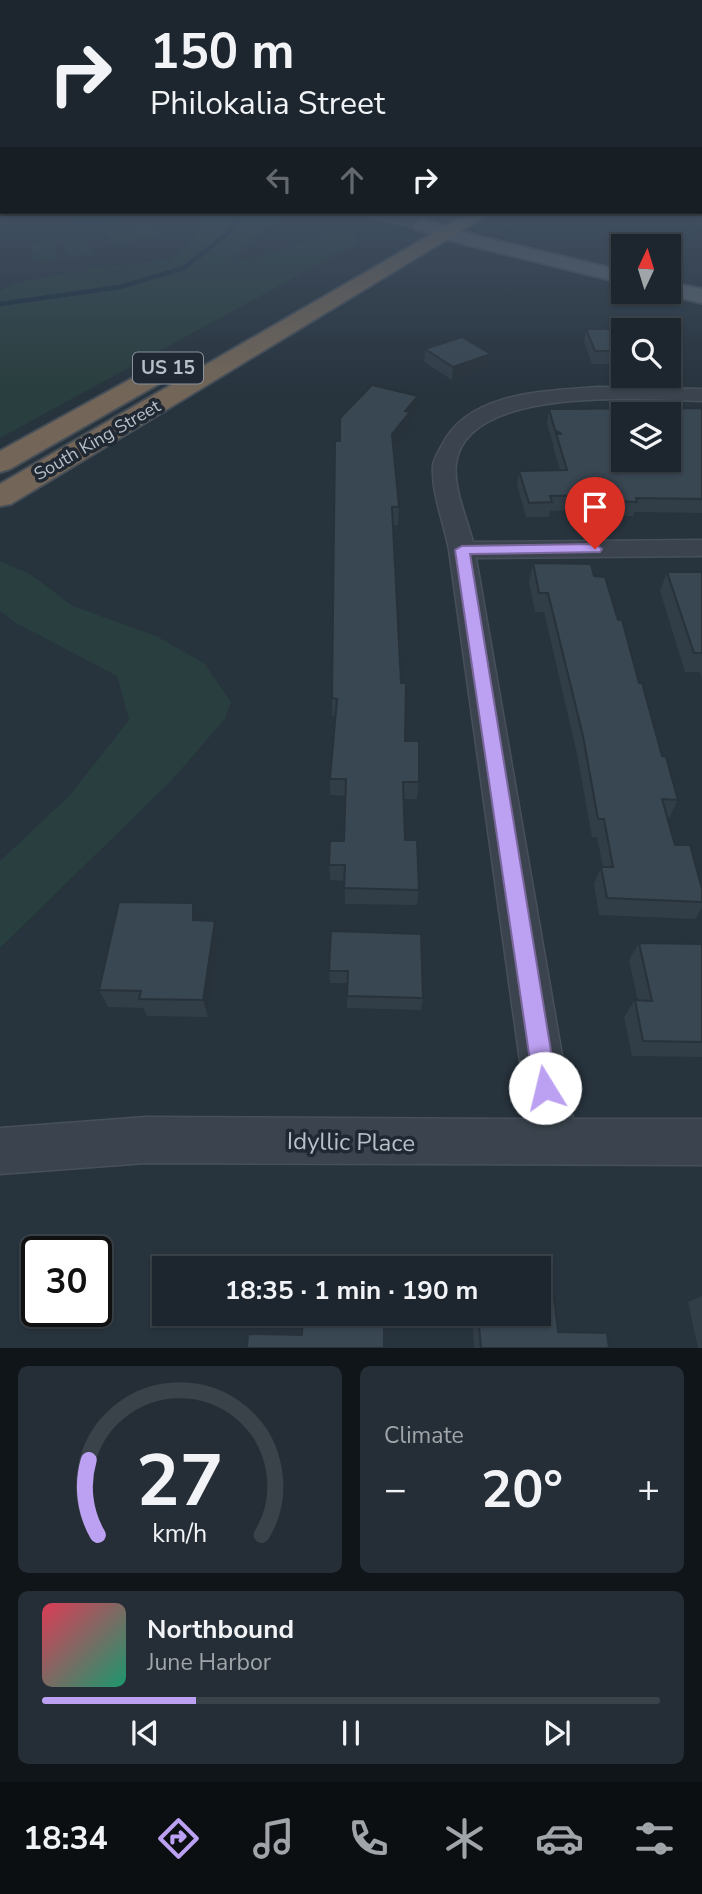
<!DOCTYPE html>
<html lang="en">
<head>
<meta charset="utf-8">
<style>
	:root { --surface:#1d262e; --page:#252e36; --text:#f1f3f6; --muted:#a0a5aa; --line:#3b434a; --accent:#bca0f2 }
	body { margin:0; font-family:"Nunito Sans",sans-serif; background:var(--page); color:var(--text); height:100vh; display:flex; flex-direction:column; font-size:26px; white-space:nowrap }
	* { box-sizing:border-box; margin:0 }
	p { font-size:23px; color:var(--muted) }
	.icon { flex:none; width:38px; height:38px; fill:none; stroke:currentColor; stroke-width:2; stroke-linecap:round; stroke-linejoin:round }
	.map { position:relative; height:1348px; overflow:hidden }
	.side { display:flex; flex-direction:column; gap:18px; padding:18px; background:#101519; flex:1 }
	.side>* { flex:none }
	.hud { position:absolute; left:0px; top:0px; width:704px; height:214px; box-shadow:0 2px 5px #0004,0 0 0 2px var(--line); background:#1d262e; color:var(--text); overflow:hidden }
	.needle { width:46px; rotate:4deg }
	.controls { position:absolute; left:611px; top:234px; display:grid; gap:14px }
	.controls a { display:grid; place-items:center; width:70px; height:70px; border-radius:0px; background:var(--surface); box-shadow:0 2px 5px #0004,0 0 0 2px var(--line); font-size:35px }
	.speed { position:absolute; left:21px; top:1236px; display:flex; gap:14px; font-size:35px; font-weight:700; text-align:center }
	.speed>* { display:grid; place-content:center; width:91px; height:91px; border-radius:50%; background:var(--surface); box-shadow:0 2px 5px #0004,0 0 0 2px var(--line); line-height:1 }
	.speed .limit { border:4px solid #111; border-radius:10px; background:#fff; color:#111 }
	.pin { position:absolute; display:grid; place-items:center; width:60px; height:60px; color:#fff; margin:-72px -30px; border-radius:50% 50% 50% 0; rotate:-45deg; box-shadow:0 0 7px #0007 }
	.pin .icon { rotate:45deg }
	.me { position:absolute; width:77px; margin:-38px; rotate:351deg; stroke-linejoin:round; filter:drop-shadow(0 0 5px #0008) }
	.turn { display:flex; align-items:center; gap:24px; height:147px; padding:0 35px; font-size:32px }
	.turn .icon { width:91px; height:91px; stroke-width:2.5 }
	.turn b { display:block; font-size:49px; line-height:60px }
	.lanes { display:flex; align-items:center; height:66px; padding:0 35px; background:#0003; justify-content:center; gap:35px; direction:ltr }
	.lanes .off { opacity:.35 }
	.big { font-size:52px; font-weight:700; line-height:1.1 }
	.side .card { flex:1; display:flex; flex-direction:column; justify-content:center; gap:10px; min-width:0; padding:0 24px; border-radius:10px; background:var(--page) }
	.side .dial { align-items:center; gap:0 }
	.dial svg { height:182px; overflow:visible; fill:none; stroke:var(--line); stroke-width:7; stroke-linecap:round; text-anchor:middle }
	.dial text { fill:var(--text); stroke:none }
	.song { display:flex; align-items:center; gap:21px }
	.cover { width:84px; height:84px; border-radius:10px; background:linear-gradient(135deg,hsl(350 70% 55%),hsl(160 70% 35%)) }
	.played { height:7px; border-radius:4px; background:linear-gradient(90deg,var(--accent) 25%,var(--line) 25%) }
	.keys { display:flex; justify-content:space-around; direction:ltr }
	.heat { display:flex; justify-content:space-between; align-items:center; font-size:38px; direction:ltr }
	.side .tiles { flex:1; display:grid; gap:18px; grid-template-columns:1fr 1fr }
	.card:last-child { grid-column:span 2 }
	.trip { position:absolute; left:152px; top:1256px; width:399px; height:70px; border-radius:0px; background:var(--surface); box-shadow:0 2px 5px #0004,0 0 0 2px var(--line); font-weight:700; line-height:70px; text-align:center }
	.dock { display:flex; height:112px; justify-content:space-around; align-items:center; background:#0c0f12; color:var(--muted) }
	.dock .icon { width:49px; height:49px }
	.dock .current { color:var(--accent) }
	.dock b { font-size:32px; color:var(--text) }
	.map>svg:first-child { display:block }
</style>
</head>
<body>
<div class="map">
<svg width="702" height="1348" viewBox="0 0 702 1348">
	<rect width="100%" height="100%" fill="#27333d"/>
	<path fill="#293e3e" d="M209,212h74l-52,48c34,4 88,-34 125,-24v8l-356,194v-147l12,-7 79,-16 79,-8 18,-14z
		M155,227l5,10 -50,6 -3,-11z
		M86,237l6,18 -24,3 -5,-18z
		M54,241l4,18 -24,3 -3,-18z
		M0,561l30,13 43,32 83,30 48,27 27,39 -6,17 -54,62 -171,167v-87l70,-66 59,-75 -12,-44 -101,-53 -16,-12z"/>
	<path fill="#1a2b3b" d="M81,212l2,3 37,-3 3,8 -50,6 -4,-12z"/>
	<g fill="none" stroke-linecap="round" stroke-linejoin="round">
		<path stroke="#1a2b3b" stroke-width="4.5" d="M0,304l120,-17 64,-19 43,-34 15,-22"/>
		<defs>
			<path id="minor" d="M362,212h24l41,10 2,3 -7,4 -58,-14z
				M597,387l105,2v12c-56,-1 -236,-17 -246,63 -3,24 11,54 17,78l229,-2v16l-226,2 97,561h129v46l-556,-2 -146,11v-46l146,-11 382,2 -79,-569c-5,-27 -18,-58 -16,-85 1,-7 6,-14 9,-20 26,-53 103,-54 155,-58z"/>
			<path id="major" d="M422,219l55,17 146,35v12l-159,-39 -49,-15 -3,-4z
				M668,282l34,7v14l-42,-10 8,-1z"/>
			<path id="highway" d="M470,212h22l-481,292 -11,2v-22z
				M160,365l9,3 4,5 -4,5 -159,91 -10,3v-21l151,-83z"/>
		</defs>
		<use href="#minor" stroke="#47505a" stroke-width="3"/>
		<use href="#major" stroke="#47505a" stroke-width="4"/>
		<use href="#highway" stroke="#464f58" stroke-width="4"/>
		<use href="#minor" fill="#3b444e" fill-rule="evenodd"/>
		<use href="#major" fill="#59636d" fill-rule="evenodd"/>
		<use href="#highway" fill="#736658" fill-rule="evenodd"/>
	</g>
	<path fill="#313d47" d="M586,329l37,16v19h-31l-8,-22z
		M425,349l64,18 -37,13 -28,-18z
		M702,408v105l-68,-1 -1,4h-23l-2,-7 -58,2 -1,6h-23l-9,-32 2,-14 41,-1 -7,-23 1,-2 -1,-1 -6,-21 2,-14z
		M417,412l-7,8v9l-17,19 6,59 -1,18h-5l8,158 4,58 14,41 -2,17h-13l1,41 14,50 -2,15 -72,-1v-23l-15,-1 -1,-15 15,-24 1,-45 -15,-1v-16l5,-63h-3v-18l8,-257z
		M533,563l61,13 24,44 44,136 16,44 -9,18h-2l8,27 27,44v19l-7,11 -96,-4 -5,-31 7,-17h2l-6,-30h-5l-15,-83 -33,-142h-9l-6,-30z
		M667,572h35v107l-2,-7h-15l-25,-81z
		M198,921h17l4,19 -11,77 -61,-1 -4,-8 -35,-1 -9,-17z
		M331,931l92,67 -2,12 -74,-2v-25h-17l-1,-12z
		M639,943l63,1v113l-70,-1 -8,-39 11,-17 3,1 -9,-41z
		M702,1296v52h-4l-10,-46z
		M472,1314h67l19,18 51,16h-135z"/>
	<path fill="#28323a" d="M491,354l-2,13 -37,13 1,-13z
		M418,396l-1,16 -7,8v9l-19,22 1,-17 13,-23z
		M193,903l6,19 -6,-2z
		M215,921l4,19 -11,77 -5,-17z"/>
	<path fill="#394753" stroke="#28323a" stroke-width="2" fill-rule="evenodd" d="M586,329h29l8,16v6h-28z
		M462,337l29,17 -38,13 -28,-18z
		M372,385l46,11 -13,15 5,1 -18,22 7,73h-7l9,176h5l-1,58h14v41h-16l2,58h12l2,50 -75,-2 1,-23h-16l1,-24h14l2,-62h-16l7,-80 -5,-1 3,-257h5v-23z
		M702,408v91l-66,-1 1,4 -23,-1 -2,-6 -62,1 2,6 -23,1 -10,-32 48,-1 -11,-37 6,1 -7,-4 -6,-21zM623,415h45v45h-45z
		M533,563l58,1 3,12 11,1 13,43h4l17,63h3l20,73 4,1 12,43 -16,-1 13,46h15l12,44v13l-95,-4 -6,-31h12l-9,-48h-6l-15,-83 -35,-143h-9z
		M667,572h35v81h-8z
		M119,902l74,1v17l22,1 -12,79 -64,-1 2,-8 -42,-1z
		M331,931l90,3 2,64 -76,-2 1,-25h-19z
		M639,943l63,1v98l-59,-1 -8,-41 17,1z
		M539,1299h15l4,33 49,1 2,15h-128l-3,-34h61z
		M303,1314h81v34h-137l1,-14 54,1z"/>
	<linearGradient id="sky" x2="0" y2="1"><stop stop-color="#151c22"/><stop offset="0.52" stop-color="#415062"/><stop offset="1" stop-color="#415062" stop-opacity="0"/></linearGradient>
	<rect width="702" height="394" fill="url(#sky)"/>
	<path fill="#bca0f2" stroke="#7a689d" stroke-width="2" d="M595,544l7,5 -2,3 -130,2 87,534 -3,8 -9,3 -8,-3 -3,-8 -79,-538 7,-4z"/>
	<g text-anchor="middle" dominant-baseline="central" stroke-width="7" stroke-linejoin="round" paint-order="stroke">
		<g font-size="18" fill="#b7bfc8" stroke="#202933">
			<text transform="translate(97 440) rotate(-30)">South King Street</text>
		</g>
		<rect fill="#202933" stroke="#8a929b" stroke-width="2" x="133" y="352.5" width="70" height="31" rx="5"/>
		<g font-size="19" font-weight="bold" fill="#b7bfc8">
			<text x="168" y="368">US 15</text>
		</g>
		<g font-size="24" fill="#b7bfc8" stroke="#202933">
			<text transform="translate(351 1142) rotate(1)">Idyllic Place</text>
		</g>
	</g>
</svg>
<div class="controls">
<a><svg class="needle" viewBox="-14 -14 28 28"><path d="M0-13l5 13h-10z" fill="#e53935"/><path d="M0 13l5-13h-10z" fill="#a0a5aa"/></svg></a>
<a><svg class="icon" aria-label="search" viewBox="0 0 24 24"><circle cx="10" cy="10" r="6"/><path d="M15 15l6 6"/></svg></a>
<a><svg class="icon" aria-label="layers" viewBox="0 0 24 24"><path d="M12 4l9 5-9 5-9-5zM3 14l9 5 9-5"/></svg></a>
</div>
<div class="speed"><div class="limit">30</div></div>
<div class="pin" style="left:595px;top:549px;background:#d93025"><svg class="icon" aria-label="arrive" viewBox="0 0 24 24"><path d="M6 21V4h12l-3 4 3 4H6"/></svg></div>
<svg class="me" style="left:545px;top:1088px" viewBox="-20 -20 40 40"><circle r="19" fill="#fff"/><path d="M0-13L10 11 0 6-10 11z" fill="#bca0f2"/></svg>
<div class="trip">18:35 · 1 min · 190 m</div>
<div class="hud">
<div class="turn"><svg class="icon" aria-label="right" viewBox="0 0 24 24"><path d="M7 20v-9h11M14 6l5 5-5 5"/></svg><div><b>150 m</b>Philokalia Street</div></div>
<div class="lanes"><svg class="icon off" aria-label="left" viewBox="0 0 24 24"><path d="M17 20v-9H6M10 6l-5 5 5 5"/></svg><svg class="icon off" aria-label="ahead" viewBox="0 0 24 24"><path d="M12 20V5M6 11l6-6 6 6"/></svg><svg class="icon" aria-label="right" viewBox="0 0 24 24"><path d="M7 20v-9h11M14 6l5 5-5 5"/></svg></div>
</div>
</div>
<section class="side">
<div class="tiles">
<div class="card dial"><svg viewBox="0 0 100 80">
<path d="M14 69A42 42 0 1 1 86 69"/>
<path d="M14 69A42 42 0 0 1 10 36" stroke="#bca0f2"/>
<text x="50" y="56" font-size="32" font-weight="700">27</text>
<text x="50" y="72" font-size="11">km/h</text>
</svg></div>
<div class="card"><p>Climate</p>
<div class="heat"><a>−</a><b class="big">20°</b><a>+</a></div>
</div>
<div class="card">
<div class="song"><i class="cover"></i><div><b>Northbound</b><p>June Harbor</p></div></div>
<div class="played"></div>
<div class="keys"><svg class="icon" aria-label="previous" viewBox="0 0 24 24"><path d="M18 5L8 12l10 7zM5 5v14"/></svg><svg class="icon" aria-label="pause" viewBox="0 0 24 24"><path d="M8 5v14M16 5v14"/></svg><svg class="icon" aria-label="next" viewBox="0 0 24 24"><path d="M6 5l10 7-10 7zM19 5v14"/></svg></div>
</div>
</div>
</section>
<nav class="dock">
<b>18:34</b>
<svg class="icon current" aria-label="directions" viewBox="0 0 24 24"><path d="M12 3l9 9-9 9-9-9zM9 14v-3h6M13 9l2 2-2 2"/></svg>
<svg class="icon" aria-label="music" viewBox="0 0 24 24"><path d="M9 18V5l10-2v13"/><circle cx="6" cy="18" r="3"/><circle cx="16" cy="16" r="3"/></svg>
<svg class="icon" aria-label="phone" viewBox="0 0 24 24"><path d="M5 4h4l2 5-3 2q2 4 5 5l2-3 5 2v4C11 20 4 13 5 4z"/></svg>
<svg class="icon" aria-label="climate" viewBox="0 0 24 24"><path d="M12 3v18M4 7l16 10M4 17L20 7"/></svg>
<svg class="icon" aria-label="car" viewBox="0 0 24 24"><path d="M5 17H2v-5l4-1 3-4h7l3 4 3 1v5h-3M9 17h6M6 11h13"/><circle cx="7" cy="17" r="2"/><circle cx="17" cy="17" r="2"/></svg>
<svg class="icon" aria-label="filters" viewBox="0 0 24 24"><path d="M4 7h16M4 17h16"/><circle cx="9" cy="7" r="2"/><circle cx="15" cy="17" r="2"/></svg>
</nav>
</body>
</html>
